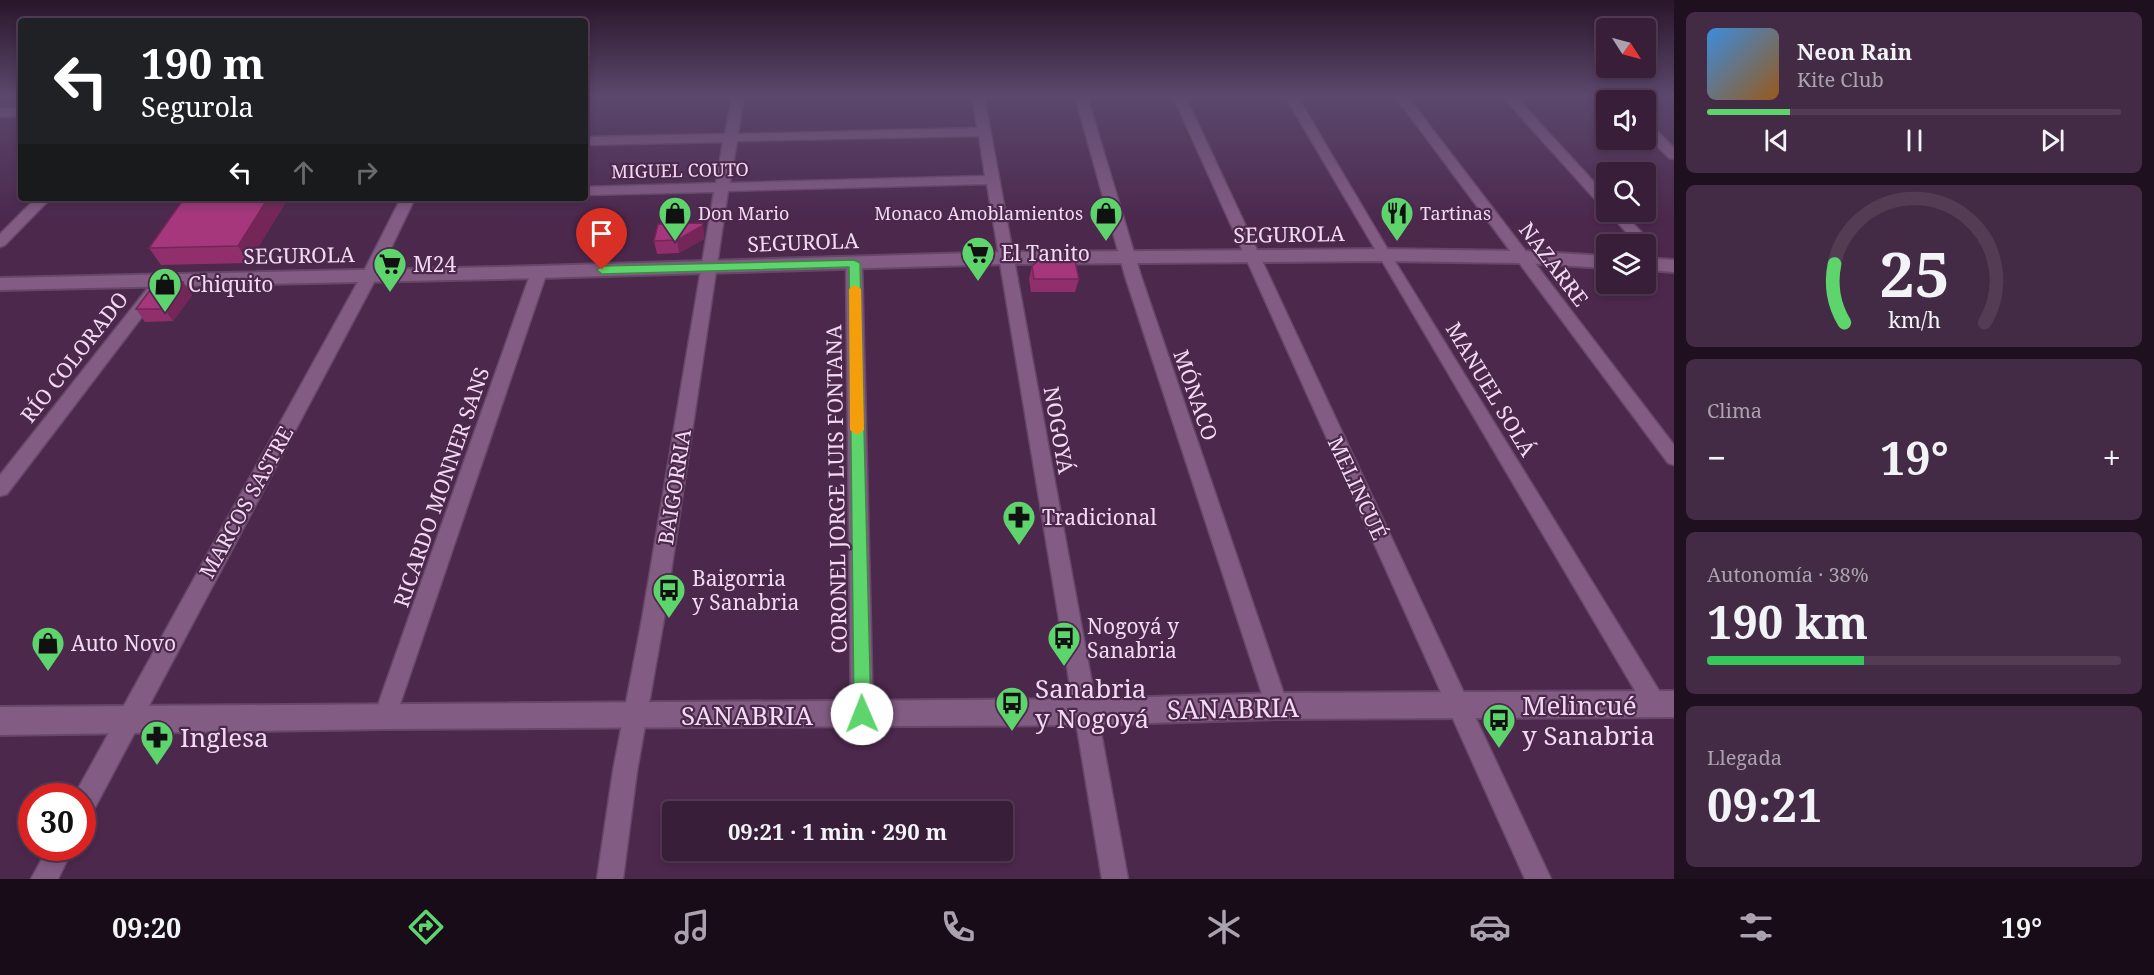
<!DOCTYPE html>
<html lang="es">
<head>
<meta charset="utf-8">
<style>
	:root { --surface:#391e3a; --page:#442b45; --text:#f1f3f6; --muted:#aba2af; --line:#533c54; --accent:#5ed56c }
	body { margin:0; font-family:"Noto Serif",serif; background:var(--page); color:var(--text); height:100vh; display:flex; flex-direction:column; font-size:22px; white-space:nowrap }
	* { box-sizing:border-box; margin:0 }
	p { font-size:20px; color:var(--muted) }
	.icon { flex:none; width:33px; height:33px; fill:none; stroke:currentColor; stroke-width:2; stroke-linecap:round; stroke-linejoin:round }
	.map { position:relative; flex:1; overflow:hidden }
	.drawer { display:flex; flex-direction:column; gap:12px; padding:12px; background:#1f1020; width:480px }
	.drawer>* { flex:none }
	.banner { position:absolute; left:18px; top:18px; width:570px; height:183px; border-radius:6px; box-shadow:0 3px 9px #0003,0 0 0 2px var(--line); background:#202124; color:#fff; overflow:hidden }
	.needle { width:39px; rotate:126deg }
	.buttons { position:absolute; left:1596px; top:18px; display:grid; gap:12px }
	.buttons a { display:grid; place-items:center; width:60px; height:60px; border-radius:6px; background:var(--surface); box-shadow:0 3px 9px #0003,0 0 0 2px var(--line); font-size:30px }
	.speed { position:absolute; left:18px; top:783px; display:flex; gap:12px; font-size:30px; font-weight:700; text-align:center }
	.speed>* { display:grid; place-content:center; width:78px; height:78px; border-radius:50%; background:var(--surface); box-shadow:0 3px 9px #0003,0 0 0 2px var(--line); line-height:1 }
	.speed .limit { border:9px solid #d22; background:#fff; color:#111 }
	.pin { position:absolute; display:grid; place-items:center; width:51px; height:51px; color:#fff; margin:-62px -26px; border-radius:50% 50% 50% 0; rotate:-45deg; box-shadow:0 0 6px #0007 }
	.pin .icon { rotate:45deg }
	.me { position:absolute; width:66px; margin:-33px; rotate:359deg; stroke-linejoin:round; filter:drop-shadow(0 0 4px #0008) }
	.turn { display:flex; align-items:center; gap:21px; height:126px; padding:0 24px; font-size:27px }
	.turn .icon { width:78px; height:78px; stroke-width:2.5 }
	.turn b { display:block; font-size:42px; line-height:51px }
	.lanes { display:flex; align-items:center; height:57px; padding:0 24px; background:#0003; justify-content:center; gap:30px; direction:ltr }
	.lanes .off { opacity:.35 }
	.big { font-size:45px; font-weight:700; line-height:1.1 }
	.drawer .widget { flex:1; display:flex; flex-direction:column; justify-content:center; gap:9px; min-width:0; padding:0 21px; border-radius:9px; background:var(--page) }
	.drawer .dial { align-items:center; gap:0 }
	.dial svg { height:156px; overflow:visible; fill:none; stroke:var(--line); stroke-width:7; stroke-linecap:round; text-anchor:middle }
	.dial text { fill:var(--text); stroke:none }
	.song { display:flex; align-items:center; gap:18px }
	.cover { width:72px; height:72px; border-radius:9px; background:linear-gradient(135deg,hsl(210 70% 55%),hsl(30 70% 35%)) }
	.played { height:6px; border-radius:3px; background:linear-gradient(90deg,var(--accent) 20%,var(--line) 20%) }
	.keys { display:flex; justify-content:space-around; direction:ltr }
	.heat { display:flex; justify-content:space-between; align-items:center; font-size:33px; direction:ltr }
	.charge { height:9px; border-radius:4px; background:linear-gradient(90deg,#34c759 38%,var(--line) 0) }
	.trip { position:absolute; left:662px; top:801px; width:351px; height:60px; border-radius:6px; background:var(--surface); box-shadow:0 3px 9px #0003,0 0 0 2px var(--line); font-weight:700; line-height:60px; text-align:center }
	.menu { display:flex; height:96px; justify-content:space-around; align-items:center; background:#170c17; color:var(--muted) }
	.menu .icon { width:42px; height:42px }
	.menu .current { color:var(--accent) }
	.menu b { font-size:27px; color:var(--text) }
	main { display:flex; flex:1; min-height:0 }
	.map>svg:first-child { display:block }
</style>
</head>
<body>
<main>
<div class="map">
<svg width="1674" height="879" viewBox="0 0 1674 879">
	<rect width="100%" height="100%" fill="#4c284d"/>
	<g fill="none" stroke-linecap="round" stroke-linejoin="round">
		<defs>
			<path id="minor" d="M732,96h12l-6,38 239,-6 -5,-32h12l144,783h-26l-115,-695 -259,7 -64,428 -27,152 -14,108h-26l16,-108 29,-152 72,-427 -129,3v-8l131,-4 7,-41 -138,3v-8l140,-3zM979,136l6,40 -255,7 7,-42z
				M1075,96h12l54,180 147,430 -3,7 -8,4 -8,-4 -3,-7 -141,-430z
				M1173,96h12l366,783h-26z
				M1285,96h12l94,159 272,442 3,7 -3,7 -8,4 -8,-4z
				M1395,96h12l267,349v20l-6,-2z
				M1502,96h13l91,99v12l-5,-1z
				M1604,96h13l4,4h-13z
				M21,108v8l-21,1v-8z
				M1646,124l5,1 23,23v11l-5,-1 -23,-23z
				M36,198h15l-46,47 -5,2v-13z
				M401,198h14l-34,71 -290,546 -9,3v-22h-8l291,-527z
				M1608,212h14l28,29 2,3 -2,3 -4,1v-4h-9z
				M854,258l8,5 11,451 -3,8 -8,3 -8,-3 -3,-8 -5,-451z
				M539,267l8,5 -151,444 -3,8 -8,3 -8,-3 -3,-8 157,-444z
				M152,288l5,1 3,4 -3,4 -150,197 -7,2v-21l147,-186z
				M48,848h25l-15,31h-27z"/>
			<path id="tertiary" d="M1384,249l138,2 84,5v12l-84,-5 -138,-2 -378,3 -467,14 -539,12v-12l539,-12 467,-14z
				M1646,258l28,2v12l-28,-2z
				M1674,691v26l-397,2 -192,6 -700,4 -385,6v-28l1085,-8 192,-6z"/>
		</defs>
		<use href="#minor" stroke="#674768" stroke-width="3"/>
		<use href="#tertiary" stroke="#674768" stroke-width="4"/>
		<use href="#minor" fill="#835c84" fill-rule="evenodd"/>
		<use href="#tertiary" fill="#835c84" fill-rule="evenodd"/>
	</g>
	<path fill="#902f6c" d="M288,199l-40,64 -87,2 -12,-17z
		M704,235v4l-25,14 -22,1 -3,-13z
		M1032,266l47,13 -4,13h-44l-2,-13z
		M183,282l9,13 -19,26 -28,1 -9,-13z"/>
	<path fill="#752658" d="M268,198h19l1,1 -40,64 -10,-17z
		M703,223l1,12v4l-25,14 -2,-13z
		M183,282l9,13 -19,26 -9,-12z"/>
	<path fill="#a7377d" stroke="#752658" stroke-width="1.5" d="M226,198h42l-30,48 -89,2 34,-48 42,-1z
		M703,223l-1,3 -25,14 -23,1 4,-17z
		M1039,260l36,1 4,18h-45l-2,-13z
		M156,282h27l-19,27h-28z"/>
	<linearGradient id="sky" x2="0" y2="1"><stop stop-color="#2a162a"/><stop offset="0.44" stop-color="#5b486d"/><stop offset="1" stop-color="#5b486d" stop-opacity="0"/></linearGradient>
	<rect width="1674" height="219" fill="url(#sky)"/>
	<path fill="#5ed56c" stroke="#3d8a46" stroke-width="1.5" d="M854,260l6,3 11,451 -3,6 -6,2 -6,-2 -2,-6 -5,-447 -247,7 -5,-4 5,-4z"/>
	<path fill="#f59e0b" d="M855,285l6,4 3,141 -7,5 -7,-5 -1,-141z"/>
	<defs>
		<symbol id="shop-pin" viewBox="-11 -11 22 30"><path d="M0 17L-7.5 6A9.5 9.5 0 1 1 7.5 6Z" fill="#5ed56c" stroke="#4c284d"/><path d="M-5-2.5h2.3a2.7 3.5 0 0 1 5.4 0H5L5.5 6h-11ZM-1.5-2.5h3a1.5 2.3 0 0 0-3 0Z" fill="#111"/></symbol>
		<symbol id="restaurant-pin" viewBox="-11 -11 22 30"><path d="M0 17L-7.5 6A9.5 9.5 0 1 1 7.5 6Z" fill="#5ed56c" stroke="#4c284d"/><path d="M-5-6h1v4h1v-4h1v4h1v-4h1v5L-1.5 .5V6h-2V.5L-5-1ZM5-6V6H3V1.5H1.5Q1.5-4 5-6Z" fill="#111"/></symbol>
		<symbol id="supermarket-pin" viewBox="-11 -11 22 30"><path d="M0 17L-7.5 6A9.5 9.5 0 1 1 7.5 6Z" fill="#5ed56c" stroke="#4c284d"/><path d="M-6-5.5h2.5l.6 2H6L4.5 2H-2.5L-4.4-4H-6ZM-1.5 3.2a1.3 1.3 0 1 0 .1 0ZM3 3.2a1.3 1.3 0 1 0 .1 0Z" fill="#111"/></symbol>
		<symbol id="pharmacy-pin" viewBox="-11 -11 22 30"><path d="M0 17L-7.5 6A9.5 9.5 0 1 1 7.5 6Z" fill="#5ed56c" stroke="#4c284d"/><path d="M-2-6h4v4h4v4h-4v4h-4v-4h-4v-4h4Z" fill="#111"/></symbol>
		<symbol id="bus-pin" viewBox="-11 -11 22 30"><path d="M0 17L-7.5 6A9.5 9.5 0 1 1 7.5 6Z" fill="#5ed56c" stroke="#4c284d"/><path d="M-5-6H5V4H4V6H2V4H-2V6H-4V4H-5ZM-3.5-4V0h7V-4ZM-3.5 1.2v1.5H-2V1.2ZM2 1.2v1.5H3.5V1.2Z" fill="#111"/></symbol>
	</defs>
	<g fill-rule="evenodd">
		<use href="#shop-pin" x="656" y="194" width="38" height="52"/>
		<use href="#shop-pin" x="1087" y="194" width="38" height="52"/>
		<use href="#restaurant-pin" x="1378" y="194" width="38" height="52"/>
		<use href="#supermarket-pin" x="959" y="234" width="38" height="52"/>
		<use href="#supermarket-pin" x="371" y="245" width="38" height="52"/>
		<use href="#shop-pin" x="146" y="265" width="38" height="52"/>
		<use href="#pharmacy-pin" x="1000" y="498" width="38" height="52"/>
		<use href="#bus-pin" x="650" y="571" width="38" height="52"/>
		<use href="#bus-pin" x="1045" y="619" width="38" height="52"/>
		<use href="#shop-pin" x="29" y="624" width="38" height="52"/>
		<use href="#bus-pin" x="993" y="684" width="38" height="52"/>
		<use href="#bus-pin" x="1480" y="701" width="38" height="52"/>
		<use href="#pharmacy-pin" x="138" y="718" width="38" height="52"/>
	</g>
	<g text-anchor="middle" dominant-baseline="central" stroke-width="4.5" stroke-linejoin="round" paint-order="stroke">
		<g font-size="18" fill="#f2dbf2" stroke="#4c284d">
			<text transform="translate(680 170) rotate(-1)">MIGUEL COUTO</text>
		</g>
		<g font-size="18" fill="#f2dbf2" stroke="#4c284d" text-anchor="start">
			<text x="698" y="213">Don Mario</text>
			<text x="1083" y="213" text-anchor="end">Monaco Amoblamientos</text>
			<text x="1420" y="213">Tartinas</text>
		</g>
		<g font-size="21" fill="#f2dbf2" stroke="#4c284d">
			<text transform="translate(1289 234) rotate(-1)">SEGUROLA</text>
			<text transform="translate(803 242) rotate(-2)">SEGUROLA</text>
			<text transform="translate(299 255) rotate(-1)">SEGUROLA</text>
			<text transform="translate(1554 264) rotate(53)">NAZARRE</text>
			<text transform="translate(74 357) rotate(-52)">RÍO COLORADO</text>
			<text transform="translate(1491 389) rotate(59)">MANUEL SOLÁ</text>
			<text transform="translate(1196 395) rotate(71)">MÓNACO</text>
			<text transform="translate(1059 430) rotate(80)">NOGOYÁ</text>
			<text transform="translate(441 487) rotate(-71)">RICARDO MONNER SANS</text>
			<text transform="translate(674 487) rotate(-81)">BAIGORRIA</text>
			<text transform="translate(1358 488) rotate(65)">MELINCUÉ</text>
			<text transform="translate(836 489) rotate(-91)">CORONEL JORGE LUIS FONTANA</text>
			<text transform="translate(246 502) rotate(-61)">MARCOS SASTRE</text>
		</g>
		<g font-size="21" fill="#f2dbf2" stroke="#4c284d" text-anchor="start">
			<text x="1001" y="253">El Tanito</text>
			<text x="413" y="264">M24</text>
			<text x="188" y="284">Chiquito</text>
			<text x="1042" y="517">Tradicional</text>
			<text x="692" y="578">Baigorria<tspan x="692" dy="24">y Sanabria</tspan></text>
			<text x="1087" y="626">Nogoyá y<tspan x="1087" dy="24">Sanabria</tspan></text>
			<text x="71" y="643">Auto Novo</text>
		</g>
		<g font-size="26" fill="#f2dbf2" stroke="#4c284d" text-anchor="start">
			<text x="1035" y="688">Sanabria<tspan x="1035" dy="30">y Nogoyá</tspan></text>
			<text x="1522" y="705">Melincué<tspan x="1522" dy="30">y Sanabria</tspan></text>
			<text x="180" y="737">Inglesa</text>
		</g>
		<g font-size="26" fill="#f2dbf2" stroke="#4c284d">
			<text transform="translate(1233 708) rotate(-1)">SANABRIA</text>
			<text x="747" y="715">SANABRIA</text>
		</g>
	</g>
</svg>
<div class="buttons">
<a><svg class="needle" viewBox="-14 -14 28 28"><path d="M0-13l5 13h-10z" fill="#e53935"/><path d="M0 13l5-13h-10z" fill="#aba2af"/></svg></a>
<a><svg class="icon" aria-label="sound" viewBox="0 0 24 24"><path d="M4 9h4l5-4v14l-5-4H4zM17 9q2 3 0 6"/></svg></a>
<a><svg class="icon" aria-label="search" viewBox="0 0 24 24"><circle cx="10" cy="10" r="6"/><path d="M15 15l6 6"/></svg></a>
<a><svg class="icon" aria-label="layers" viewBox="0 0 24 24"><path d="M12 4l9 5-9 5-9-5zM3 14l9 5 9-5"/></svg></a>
</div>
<div class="speed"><div class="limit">30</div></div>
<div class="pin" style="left:602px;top:270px;background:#d93025"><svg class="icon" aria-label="arrive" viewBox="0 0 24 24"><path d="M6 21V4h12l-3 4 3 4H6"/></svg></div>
<svg class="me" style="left:862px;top:714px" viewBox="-20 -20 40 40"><circle r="19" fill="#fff"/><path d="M0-13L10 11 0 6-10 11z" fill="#5ed56c"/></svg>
<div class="trip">09:21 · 1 min · 290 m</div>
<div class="banner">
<div class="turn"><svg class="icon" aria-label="left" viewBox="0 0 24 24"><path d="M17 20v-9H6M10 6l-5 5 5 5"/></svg><div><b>190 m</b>Segurola</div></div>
<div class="lanes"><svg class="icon" aria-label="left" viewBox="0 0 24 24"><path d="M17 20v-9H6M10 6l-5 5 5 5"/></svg><svg class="icon off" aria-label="ahead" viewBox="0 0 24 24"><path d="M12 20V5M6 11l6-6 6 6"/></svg><svg class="icon off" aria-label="right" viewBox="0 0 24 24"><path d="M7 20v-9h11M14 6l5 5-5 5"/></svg></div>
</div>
</div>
<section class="drawer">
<div class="widget">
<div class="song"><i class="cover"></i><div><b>Neon Rain</b><p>Kite Club</p></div></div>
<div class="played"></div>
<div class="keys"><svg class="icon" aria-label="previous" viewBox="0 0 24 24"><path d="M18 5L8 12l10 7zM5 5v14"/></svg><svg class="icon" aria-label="pause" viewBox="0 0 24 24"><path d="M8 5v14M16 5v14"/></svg><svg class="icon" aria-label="next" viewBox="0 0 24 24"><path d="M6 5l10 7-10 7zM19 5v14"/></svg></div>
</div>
<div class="widget dial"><svg viewBox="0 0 100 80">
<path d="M14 69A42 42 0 1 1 86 69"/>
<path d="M14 69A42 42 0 0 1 9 39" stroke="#5ed56c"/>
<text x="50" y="56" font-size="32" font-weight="700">25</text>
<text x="50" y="72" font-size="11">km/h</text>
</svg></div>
<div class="widget"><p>Clima</p>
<div class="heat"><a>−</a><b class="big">19°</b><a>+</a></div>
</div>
<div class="widget"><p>Autonomía · 38%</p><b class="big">190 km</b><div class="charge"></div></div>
<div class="widget"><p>Llegada</p><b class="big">09:21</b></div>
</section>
</main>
<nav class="menu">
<b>09:20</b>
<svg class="icon current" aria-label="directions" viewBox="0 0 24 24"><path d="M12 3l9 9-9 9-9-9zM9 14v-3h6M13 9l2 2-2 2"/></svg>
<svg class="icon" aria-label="music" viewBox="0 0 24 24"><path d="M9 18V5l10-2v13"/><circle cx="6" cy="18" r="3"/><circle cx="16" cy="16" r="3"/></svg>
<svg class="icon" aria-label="phone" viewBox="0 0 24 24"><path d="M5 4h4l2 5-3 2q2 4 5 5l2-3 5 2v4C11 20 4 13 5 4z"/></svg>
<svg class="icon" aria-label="climate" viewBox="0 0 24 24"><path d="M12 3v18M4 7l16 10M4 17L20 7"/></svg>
<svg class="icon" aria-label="car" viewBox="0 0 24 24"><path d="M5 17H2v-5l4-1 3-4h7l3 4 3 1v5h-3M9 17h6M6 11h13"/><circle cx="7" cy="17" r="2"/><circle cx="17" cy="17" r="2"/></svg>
<svg class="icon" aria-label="filters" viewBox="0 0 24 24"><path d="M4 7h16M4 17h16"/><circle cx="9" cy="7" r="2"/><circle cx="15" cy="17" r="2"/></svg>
<b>19°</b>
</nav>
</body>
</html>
